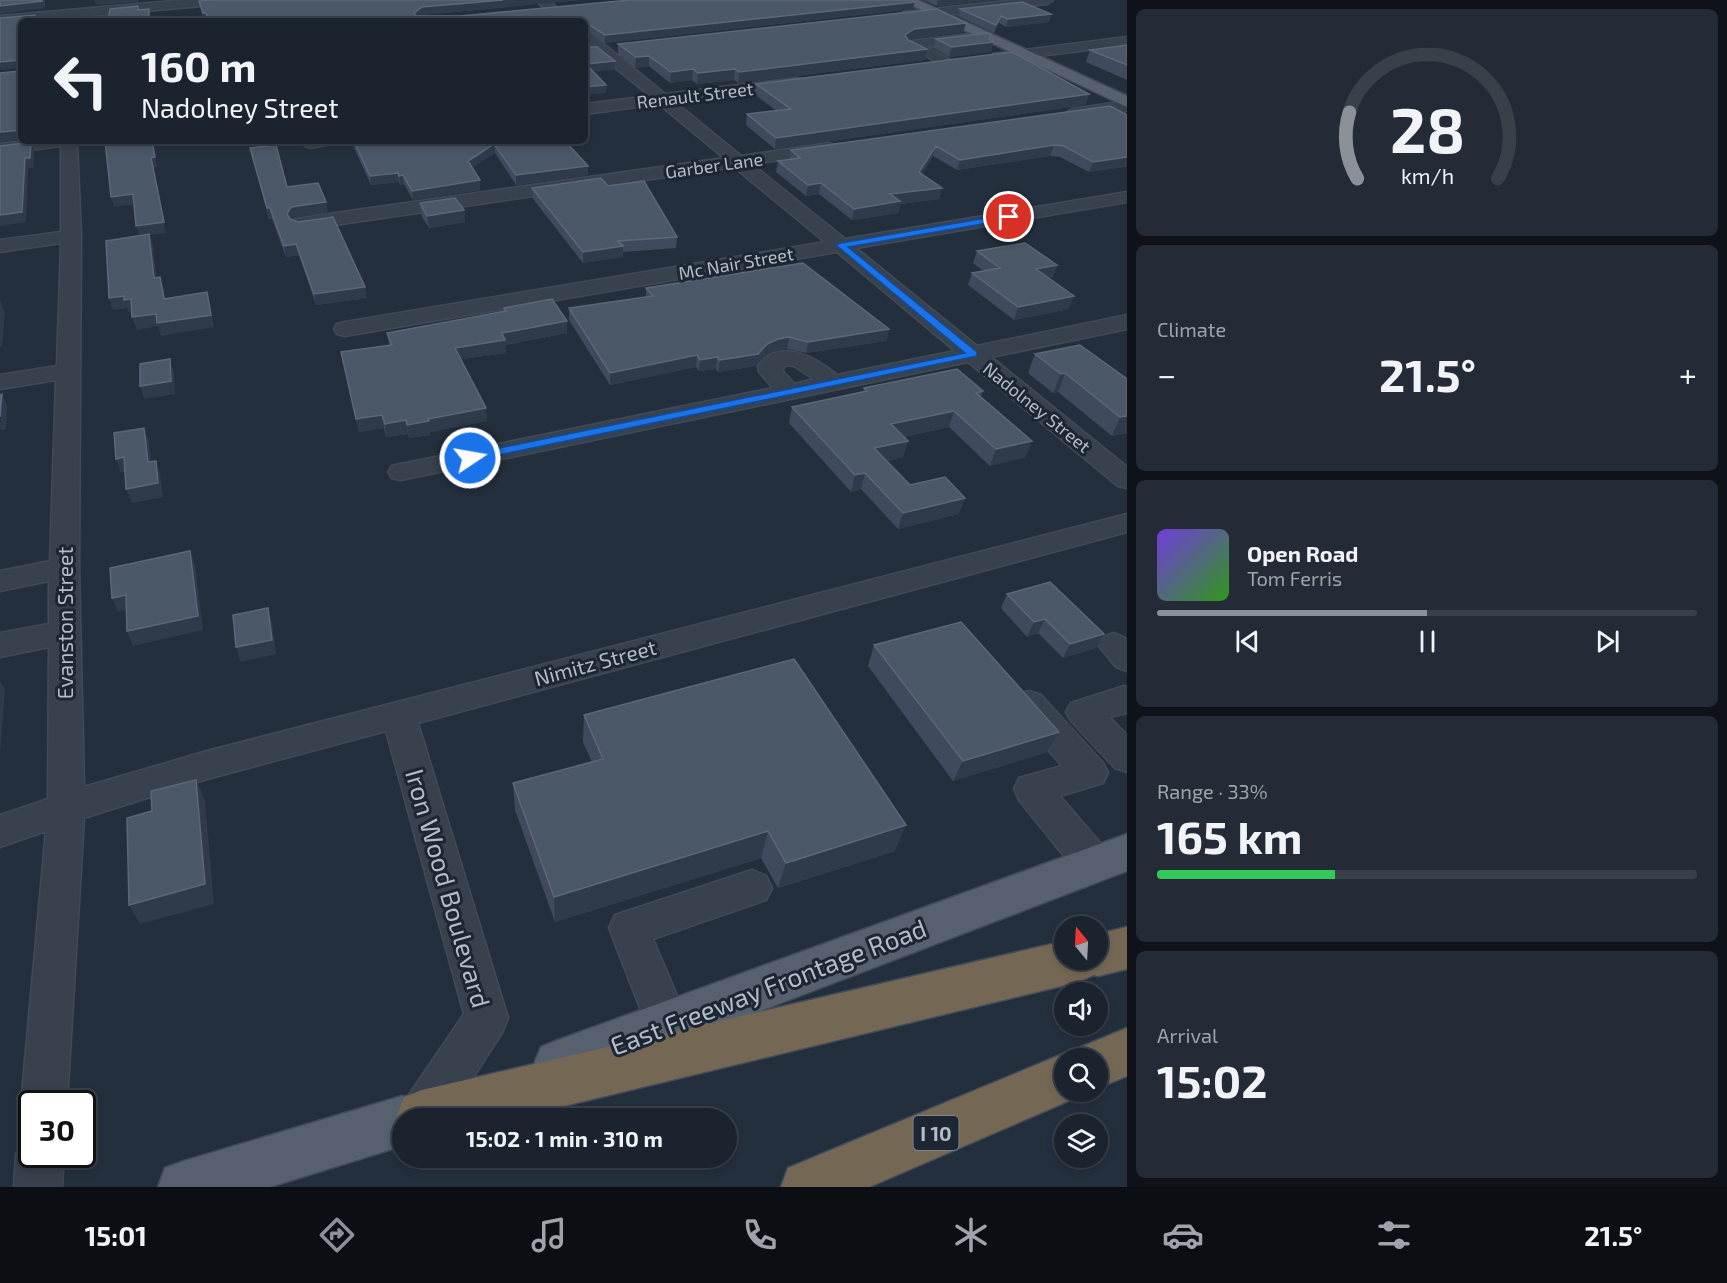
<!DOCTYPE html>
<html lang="en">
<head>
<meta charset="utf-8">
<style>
	:root { --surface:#1b232e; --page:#242b36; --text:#f1f3f6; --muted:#a0a4aa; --line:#39404a; --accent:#8c9099 }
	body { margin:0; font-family:"Exo 2",sans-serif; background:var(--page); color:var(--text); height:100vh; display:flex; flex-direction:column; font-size:22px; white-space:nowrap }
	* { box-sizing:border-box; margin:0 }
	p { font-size:20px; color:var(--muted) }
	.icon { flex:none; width:33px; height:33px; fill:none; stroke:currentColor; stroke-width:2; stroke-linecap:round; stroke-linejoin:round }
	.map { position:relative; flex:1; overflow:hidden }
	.sheet { display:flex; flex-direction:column; gap:9px; padding:9px; background:#0f1319; width:600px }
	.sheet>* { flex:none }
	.hud { position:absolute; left:18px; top:18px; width:570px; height:126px; border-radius:9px; box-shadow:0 3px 9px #0003,0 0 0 2px var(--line); background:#1b232e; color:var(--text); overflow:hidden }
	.needle { width:39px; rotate:342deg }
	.controls { position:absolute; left:1054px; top:916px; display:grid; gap:12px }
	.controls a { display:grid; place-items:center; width:54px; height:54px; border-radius:50%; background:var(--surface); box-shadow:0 3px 9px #0003,0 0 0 2px var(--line); font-size:30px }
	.speed { position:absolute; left:18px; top:1090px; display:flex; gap:12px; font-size:30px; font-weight:700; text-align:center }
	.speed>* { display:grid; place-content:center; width:78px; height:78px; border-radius:50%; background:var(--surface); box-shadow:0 3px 9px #0003,0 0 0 2px var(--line); line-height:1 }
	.speed .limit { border:3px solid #111; border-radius:9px; background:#fff; color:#111 }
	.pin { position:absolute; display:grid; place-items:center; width:51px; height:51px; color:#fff; margin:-26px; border:3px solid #fff; border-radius:50%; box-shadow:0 2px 6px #0007 }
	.me { position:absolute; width:66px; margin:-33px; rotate:78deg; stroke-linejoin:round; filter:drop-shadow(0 0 4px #0008) }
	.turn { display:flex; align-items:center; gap:21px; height:126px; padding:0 24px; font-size:27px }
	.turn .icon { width:78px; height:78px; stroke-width:2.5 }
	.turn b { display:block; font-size:42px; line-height:51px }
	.big { font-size:45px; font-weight:700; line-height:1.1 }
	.sheet .tile { flex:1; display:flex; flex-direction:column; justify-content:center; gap:9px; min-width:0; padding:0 21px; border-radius:9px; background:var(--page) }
	.sheet .dial { align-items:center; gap:0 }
	.dial svg { height:156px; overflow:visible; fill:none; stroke:var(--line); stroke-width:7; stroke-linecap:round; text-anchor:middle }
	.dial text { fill:var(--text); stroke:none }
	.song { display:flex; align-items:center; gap:18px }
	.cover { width:72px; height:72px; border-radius:9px; background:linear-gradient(135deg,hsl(260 70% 55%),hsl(110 70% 35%)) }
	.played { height:6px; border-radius:3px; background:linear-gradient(90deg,var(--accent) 50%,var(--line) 50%) }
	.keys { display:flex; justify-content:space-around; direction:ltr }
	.heat { display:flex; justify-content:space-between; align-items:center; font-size:33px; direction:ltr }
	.charge { height:9px; border-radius:4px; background:linear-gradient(90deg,#34c759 33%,var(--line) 0) }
	.trip { position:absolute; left:392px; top:1108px; width:345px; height:60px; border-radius:30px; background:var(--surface); box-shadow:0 3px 9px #0003,0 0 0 2px var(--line); font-weight:700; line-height:60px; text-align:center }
	.menu { display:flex; height:96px; justify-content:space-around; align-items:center; background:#0b0e12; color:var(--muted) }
	.menu .icon { width:42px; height:42px }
	.menu .selected { color:var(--accent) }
	.menu b { font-size:27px; color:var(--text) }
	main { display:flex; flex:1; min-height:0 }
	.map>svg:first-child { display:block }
</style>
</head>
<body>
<main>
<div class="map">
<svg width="1127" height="1187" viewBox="0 0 1127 1187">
	<rect width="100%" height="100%" fill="#242f3e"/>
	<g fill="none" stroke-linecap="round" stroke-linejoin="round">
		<defs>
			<path id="minor" d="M184,0h46l-6,4 -224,20v-8z
				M535,0h13l25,21h-14z
				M1015,0h38l-6,4 -143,16 -6,-4 6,-4z
				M585,32l5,1 75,61 131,-16 5,1 2,3 -2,3 -5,1 -121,16 66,54 88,-13 6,2 2,3 -2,3 -6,2 -77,11 93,75 282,-47v10l-271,46 121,98 150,-31v14l-136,28 136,110v21l-9,-2 -150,-124 -567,118 -9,-2 -4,-6 4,-6 9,-2 372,-76 -14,-16 -1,-6c21,-29 58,-9 79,9l118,-24 -118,-99 -492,84 -8,-2 -3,-5 3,-5 8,-2 480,-80 -91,-75 -434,63 -7,-2 -2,-4 2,-4 7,-2 424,-60 -65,-54 -74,10v-10l65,-8 -65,-53zM786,365l8,1 20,13 -20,5 -12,-14z
				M976,33l5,1 1,3 -1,3 -55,7 27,14 2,3 -2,3 -5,1 -43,-23 7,-4z
				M1127,37v8l-134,17 -7,-4 7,-4z
				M1127,101v10l-55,8 -8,-5 8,-5z
				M25,141h52l4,95 -2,332 5,219 123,-36 920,-237v18l-709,191 90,295 -6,15 -56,86h-44v3l-3,-7 7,-16 58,-85 -78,-283 -179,48 -123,39 -17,286h-35v18l-4,-2 -7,-16 25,-273 -46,16v-32l48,-16 1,-152 -49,10v-24l49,-9v-43l-49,10v-20l50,-10 6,-181 -56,9v-14l57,-9 4,-123 -61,9v-12l61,-8v-86l-61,8v-10z
				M304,141h28l-2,3 -19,4 -6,-2z
				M1114,633l13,6v32l-11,-4 -18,-22 5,-8z
				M1124,686l3,1v26l-18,4 18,18v37l-12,-4 -44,-47 -5,-9 5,-9z
				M1029,691l12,4 62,68 5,10 -5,10 -43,13 48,56 5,12 -5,12 -14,5 -14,-5 -61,-76 -5,-11 5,-11 43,-12 -45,-53 -5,-9 5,-9z
				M752,870l14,6 6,12 -6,12 -113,39 36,85 -7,15 -15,7 -15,-7 -43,-111 6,-13z
				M32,1135v20h32l-2,32h-48l2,-32 7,-17z"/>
			<path id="major" d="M900,0h18l209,96v11z
				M1127,834v37l-569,217 -17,-7 -7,-17 7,-17 17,-7z
				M402,1096l18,7 7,16h-25v27l-132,41h-112l7,-19 19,-7z"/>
			<path id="highway" d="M1127,927v42l-29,7 -4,-1 -16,7 -568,137h-108v9l-5,-13 7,-18 18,-7 643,-149v19h33v-26z
				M1127,1028v48l-29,12v-29h-33v33h19l-2,3 -213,92h-88l7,-19 277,-115 11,5 5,-11z"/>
		</defs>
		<use href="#minor" stroke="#414a57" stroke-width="3"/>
		<use href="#major" stroke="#414a57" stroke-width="3"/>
		<use href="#highway" stroke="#434c59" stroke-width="3"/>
		<use href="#minor" fill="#38414e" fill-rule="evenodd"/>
		<use href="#major" fill="#56606e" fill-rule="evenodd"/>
		<use href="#highway" fill="#746855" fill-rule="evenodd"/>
	</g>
	<path fill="#3f4b5c" d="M212,0h367l-156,15 -2,1 492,-7 -308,34 -20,-13v-9h-381l-5,-20z
		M923,0h70l-56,6z
		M960,9l91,5 -2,8 -43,5 -7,-4 -5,10 -36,-17z
		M966,23l-3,9 -51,7 -3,1 16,20 -187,23 -4,-3 -37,4 -5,-4 -22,3 -21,-17 -14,2 -17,-14v-10z
		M936,39l57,3 -2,10 -42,5 -16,-9z
		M1127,45v35l-41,-18 4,-12z
		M756,84l333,10 -4,11 -310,44 -29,-24 1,-11 30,-3 -23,-17z
		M1127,115l-38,57 -29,-15 -10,-1 -93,14 -24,-14 -11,18 20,14 -3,11 -39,5 -2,9 -46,7 -33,-26 -13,2 -30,-24 2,-11 11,-2 2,-9z
		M351,141h214l23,25v9l-72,10 -21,-32 -23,14 8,23 -67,10 -9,-16 -4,1 -1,-3 -28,3z
		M250,148l37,39 41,26 -35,5 -1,2 75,78 -51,7 -17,-50 -13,2 -14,-38h-3z
		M608,186l69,51 -1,11 -53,4v5l-40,6 -50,-64 -1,-11z
		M420,203l44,7 1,12 -36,6 -8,-13z
		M977,251l80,14 -4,12 -4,1 20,31 -55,11 -46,-35 4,-12 11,-2 -10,-8z
		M646,288l243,41 -3,12 -80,12 -19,-4 -11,1 -11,6 -9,10 -38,6 -2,-3 -17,2 -3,-4 -86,18 -41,-65v-12l77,-11z
		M504,308l63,25 -62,12 1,8 -45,6 26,62 -57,11v3l-21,3 -1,-4 -22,3 -2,-9 -25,4 -18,-80 48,-7 -2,-12 117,-22z
		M1035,354l92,25v54l-15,3 -54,-44 -5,1 -25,-20z
		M864,388l119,3 -2,5 45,61 -36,9 -41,-39 -45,10 4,4 -5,16 -16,4 23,24 49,29 -61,15 -37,-40 -10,3 -62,-69 3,-16 71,-15z
		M1007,594l97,40 -8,14 -33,10 -25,-25 -11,4 -26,-29z
		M874,645l185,87 -12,20 -94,29 -85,-115z
		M584,715l311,136 -117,37 -17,-30 -206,64 -40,-112 -2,-27 79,-21 -9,-20z"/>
	<path fill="#2f3b4b" d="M42,0h3v8l-45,6v-8z
		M94,0h44v2l-42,3z
		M503,0h76l-156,15 -8,6 -1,-8 8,-6z
		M938,0h55l-56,6z
		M915,2l-2,7 -308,34v-8z
		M203,13h3l1,7 -3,1z
		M1051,14l-2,8 -43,5 2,-8z
		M1001,16l-2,7 -5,10 2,-8z
		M966,23l-3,9 -51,7 -9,5 2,-9 9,-6z
		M991,35l-2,8 4,-1 -2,10 -42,5 3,-10z
		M927,49l-2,11 -187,23 1,-11z
		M649,56v10l-14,2 1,-11z
		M20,60l1,8 -21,2v-8z
		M615,61l-1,9 -29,2 1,-8z
		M693,69l-1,11 -22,3 1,-11z
		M735,69l-1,11 -37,4 1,-11z
		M606,85v8l-21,2v-8z
		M1089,94l-4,11 -310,44 1,-11z
		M21,130v10l-21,2v-10z
		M152,141h1l4,26h-3l12,66 -16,2 3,11 5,44 -22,-64z
		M31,142l3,10 -1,16h-5l-2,54 -26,4v-11l25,-57z
		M494,144l1,9 -26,17 -1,-9z
		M1054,145l-4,11 -93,14 3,-10z
		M936,146l-3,10 -17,27 3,-11z
		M1127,157v10l-38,5 4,-10z
		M588,166v9l-72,10v-10z
		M398,173l1,9 -28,3 -1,-9z
		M403,175l1,9 -4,1 -1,-9z
		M480,180v10l-67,10 -1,-9z
		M821,183l-2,11 -13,2 2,-11z
		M942,188l-3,11 -39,5 -2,9 -46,7 2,-11 36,-15z
		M133,194l3,10 -22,3 -3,-10z
		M326,202l2,11 -35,5 -4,7 -2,-11 4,-7z
		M267,208h3l2,11h-3z
		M464,210l1,12 -36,6 -2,-12z
		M296,244l3,11 -13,2 -2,-11z
		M623,246v11l-40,6v-11z
		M1057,265l-4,12 -22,4 5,-12z
		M160,277l4,12 3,22 -3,-12z
		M365,287l2,11 -51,7 -2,-11z
		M207,292l7,35 -53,9 -3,-10 -21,4 -5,-13z
		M124,296l7,3 4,12 -7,1 -1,-4 -14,2 -4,-12z
		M1074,296l-5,13 -55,11 4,-13z
		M0,301l5,11 -3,34h-2z
		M567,321v12l-62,12 1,8 -50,7 -1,-12 47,-15z
		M889,329l-3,12 -80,12 2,-11z
		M789,337l-2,12 -11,1 -11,6 -9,10 -38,6 2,-12 47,-16 11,-5z
		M697,355l-1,12 -86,18v-12z
		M717,357l-1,12 -17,2 1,-11z
		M170,359l4,14 1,21 -31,5 -4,-13z
		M1065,373l-7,19 -5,1 8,-19z
		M2,394l5,12 -1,23 -6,1z
		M486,408l1,13 -57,11v3l-21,3 -2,-13 21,-6z
		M954,411l-5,16 -62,14 4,-17z
		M382,415l2,13 -25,4 -3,-13z
		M1127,416v17l-15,3 8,-19z
		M406,420l2,14 -22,3 -1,-13z
		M144,428l5,13 4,35 -5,-14z
		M908,441l-5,16 -33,7 4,-16z
		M1032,441l-6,16 -36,9 6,-17z
		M124,457l5,14 -8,2 -5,-14z
		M156,461l4,14 3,22 -31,6 -6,-14z
		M865,473l-4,16 -10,3 4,-17z
		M965,498l-6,16 -61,15 5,-16z
		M190,551l5,14 8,65 -70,16 -6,-15z
		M126,595l6,14 -14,3 -6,-14z
		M268,608l4,15 4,31 -35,8 -5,-15z
		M1045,619l-7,14 -11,4 7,-15z
		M1104,634l-8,14 -33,10 7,-14z
		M0,681l5,9 -5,64z
		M1059,732l-12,20 -94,29 10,-20z
		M196,780l9,20 9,104 -74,20 -11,-19z
		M906,825l-11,26 -117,37 8,-25z
		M768,831l-7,27 -206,64 -1,-25z"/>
	<path fill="#4b5868" stroke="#5c6777" stroke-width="1.5" d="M0,0h42v1l-42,5z
		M212,0h291l-81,7 -8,6 2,3h45l169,-16h282l3,2 -310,33 -20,-13v-1h-376l-3,-8h-3l-4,-12z
		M1022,2l29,12 -43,5 -7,-3 -5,9 -36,-16z
		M138,6v4l11,-1v12h-41l2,-12z
		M937,9l29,14 -52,6 -9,6 3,5 19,9 -188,23 -4,-3 -37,4 -5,-4 -22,3 -22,-16 -13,1 -18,-13z
		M35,15l-1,6h-13v109l-21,2v-59l20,-2v-11l-20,2v-44z
		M987,33l4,2 -2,4 4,3 -41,5 -16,-8z
		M1127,45v20l-37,-15z
		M585,47h12l18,14 -29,3 20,21 -21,2z
		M1012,52l77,42 -313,44 -29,-24 44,-5 -35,-25z
		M1110,106l17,9v42l-34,5 -29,-16 -10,-1 -94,15 -24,-14 -17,26 23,16 -52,6 10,7 -46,8 -33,-26 -13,2 -30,-24 22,-3 -9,-8z
		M105,141h47l3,16 -4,1 13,64 -28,4 -3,-32 -22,3z
		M354,141h211l23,25 -72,9 -22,-31 -26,17 12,19 -68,11 -9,-16 -4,1 -1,-3 -28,3z
		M31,142l-1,16h-5l-3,54 -22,3v-69z
		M276,145l11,42 31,-4 8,19 -35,5 -4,7 3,5 8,3 35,-5 32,70 -51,7 -18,-50 -12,2 -14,-38h-3l-17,-60z
		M601,178l7,8 36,-5 33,56 -59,4 5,5 -40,6 -51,-64z
		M455,198l9,12 -37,6 -7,-13z
		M149,234l5,44 6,-1 4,22 43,-7 4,23 -54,8 -1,-9 -24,3 -1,-18 -7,1v-4l-15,2 -3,-57z
		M1025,243l32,22 -21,4 38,27 -56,11 -46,-34 28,-5 -23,-17z
		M803,263l86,66 -81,13 -19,-5 -11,2 -11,5 -9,10 -38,6 -3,-3 -17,3 -3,-5 -87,18 -41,-65 84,-12 -7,-8z
		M552,299l15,22 -65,12 3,7 -50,8 31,60 -58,11 1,2 -22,4 -1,-5 -21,4 -3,-9 -26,4 -15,-67 51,-7 -5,-12 119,-22 -2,-3z
		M1080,345l47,34v37l-7,1 -55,-44 -4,1 -26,-20z
		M170,359l1,22 -31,5v-22z
		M957,369l26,22 -7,2 56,48 -36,8 -42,-38 -63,13 17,17 -34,7 36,37 35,-8 20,21 -62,15 -38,-40 -10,2 -63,-68 75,-16 -3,-3z
		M2,394l-2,23v-22z
		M144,428l4,34 8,-1 2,22 -32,6 -2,-32 -8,2 -2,-26z
		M190,551l8,65 -71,15 -1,-36 -14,3 -2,-30z
		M1050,582l54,52 -34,10 -25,-25 -11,3 -27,-28z
		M268,608l4,32 -36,7 -3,-32z
		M961,622l98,110 -96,29 -89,-116z
		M794,659l112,166 -120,38 -18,-32 -214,66 -41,-114 90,-24 -19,-44z
		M196,780l9,104 -76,21 -2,-87 25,-7 -1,-20z"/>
	<path fill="#1a73e8" stroke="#114b97" stroke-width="1.5" d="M1009,214l3,1v4l-164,28 129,105v4l-507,105 -6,-3 6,-4 495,-101 -129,-108 5,-2z"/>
	<g text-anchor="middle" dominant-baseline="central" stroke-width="6" stroke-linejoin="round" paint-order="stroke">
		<g font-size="18" fill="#b4bcc9" stroke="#1d2633">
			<text transform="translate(695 95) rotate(-7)">Renault Street</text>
			<text transform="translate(714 165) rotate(-8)">Garber Lane</text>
			<text transform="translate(736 263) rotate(-10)">Mc Nair Street</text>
			<text transform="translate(1037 407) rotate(39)">Nadolney Street</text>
		</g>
		<rect fill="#1d2633" stroke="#878f9c" stroke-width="1.5" x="913.5" y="1116" width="45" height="34" rx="4.5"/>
		<g font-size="20" font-weight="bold" fill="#b4bcc9">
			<text x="936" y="1133">I 10</text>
		</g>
		<g font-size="21" fill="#b4bcc9" stroke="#1d2633">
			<text transform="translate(64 623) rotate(-90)">Evanston Street</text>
			<text transform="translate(595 662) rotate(-15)">Nimitz Street</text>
		</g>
		<g font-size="26" fill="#b4bcc9" stroke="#1d2633">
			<text transform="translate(449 888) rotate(74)">Iron Wood Boulevard</text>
			<text transform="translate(768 986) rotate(-21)">East Freeway Frontage Road</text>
		</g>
	</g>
</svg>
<div class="controls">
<a><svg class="needle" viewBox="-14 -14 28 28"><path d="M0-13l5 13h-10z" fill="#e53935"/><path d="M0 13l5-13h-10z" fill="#a0a4aa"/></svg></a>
<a><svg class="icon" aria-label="sound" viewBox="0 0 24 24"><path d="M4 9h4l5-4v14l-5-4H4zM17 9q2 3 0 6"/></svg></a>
<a><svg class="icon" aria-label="search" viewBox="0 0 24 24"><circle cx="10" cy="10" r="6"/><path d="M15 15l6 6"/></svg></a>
<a><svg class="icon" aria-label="layers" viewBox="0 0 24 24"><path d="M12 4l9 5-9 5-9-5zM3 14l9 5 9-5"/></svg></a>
</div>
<div class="speed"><div class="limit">30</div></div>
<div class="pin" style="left:1009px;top:217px;background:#d93025"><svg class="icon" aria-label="arrive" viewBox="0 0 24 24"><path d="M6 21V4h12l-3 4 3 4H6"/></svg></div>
<svg class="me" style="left:470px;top:458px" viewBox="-20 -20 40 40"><circle r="17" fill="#1a73e8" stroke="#fff" stroke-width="3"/><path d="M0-11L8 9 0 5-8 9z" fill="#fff"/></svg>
<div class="trip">15:02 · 1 min · 310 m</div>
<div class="hud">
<div class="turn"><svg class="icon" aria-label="left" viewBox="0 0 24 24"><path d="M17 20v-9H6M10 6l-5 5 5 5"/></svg><div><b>160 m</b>Nadolney Street</div></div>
</div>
</div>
<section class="sheet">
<div class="tile dial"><svg viewBox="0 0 100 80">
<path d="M14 69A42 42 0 1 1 86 69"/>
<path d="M14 69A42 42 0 0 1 10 35" stroke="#8c9099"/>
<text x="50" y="56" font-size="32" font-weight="700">28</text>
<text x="50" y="72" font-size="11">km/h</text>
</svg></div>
<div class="tile"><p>Climate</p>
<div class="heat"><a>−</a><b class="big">21.5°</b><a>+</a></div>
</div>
<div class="tile">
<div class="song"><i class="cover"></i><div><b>Open Road</b><p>Tom Ferris</p></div></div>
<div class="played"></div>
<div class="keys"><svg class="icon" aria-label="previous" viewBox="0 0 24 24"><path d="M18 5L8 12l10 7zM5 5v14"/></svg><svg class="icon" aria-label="pause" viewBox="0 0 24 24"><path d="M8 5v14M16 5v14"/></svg><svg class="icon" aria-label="next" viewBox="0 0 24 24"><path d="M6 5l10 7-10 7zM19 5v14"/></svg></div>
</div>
<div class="tile"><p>Range · 33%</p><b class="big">165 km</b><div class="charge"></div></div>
<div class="tile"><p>Arrival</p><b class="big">15:02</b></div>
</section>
</main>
<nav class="menu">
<b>15:01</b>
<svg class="icon selected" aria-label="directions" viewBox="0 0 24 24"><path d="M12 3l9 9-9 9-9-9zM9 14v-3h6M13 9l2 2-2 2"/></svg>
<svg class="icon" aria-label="music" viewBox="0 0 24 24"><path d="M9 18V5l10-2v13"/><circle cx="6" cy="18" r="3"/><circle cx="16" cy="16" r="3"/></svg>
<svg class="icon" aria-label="phone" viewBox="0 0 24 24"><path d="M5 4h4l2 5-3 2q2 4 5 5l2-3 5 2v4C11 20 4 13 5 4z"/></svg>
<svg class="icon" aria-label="climate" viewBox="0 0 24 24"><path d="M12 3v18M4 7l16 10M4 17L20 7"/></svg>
<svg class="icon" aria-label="car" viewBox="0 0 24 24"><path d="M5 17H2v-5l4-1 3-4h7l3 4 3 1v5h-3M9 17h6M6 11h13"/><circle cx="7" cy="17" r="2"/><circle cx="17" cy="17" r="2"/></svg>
<svg class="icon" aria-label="filters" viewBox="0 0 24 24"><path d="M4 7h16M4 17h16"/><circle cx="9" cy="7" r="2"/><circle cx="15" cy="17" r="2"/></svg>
<b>21.5°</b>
</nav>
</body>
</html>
